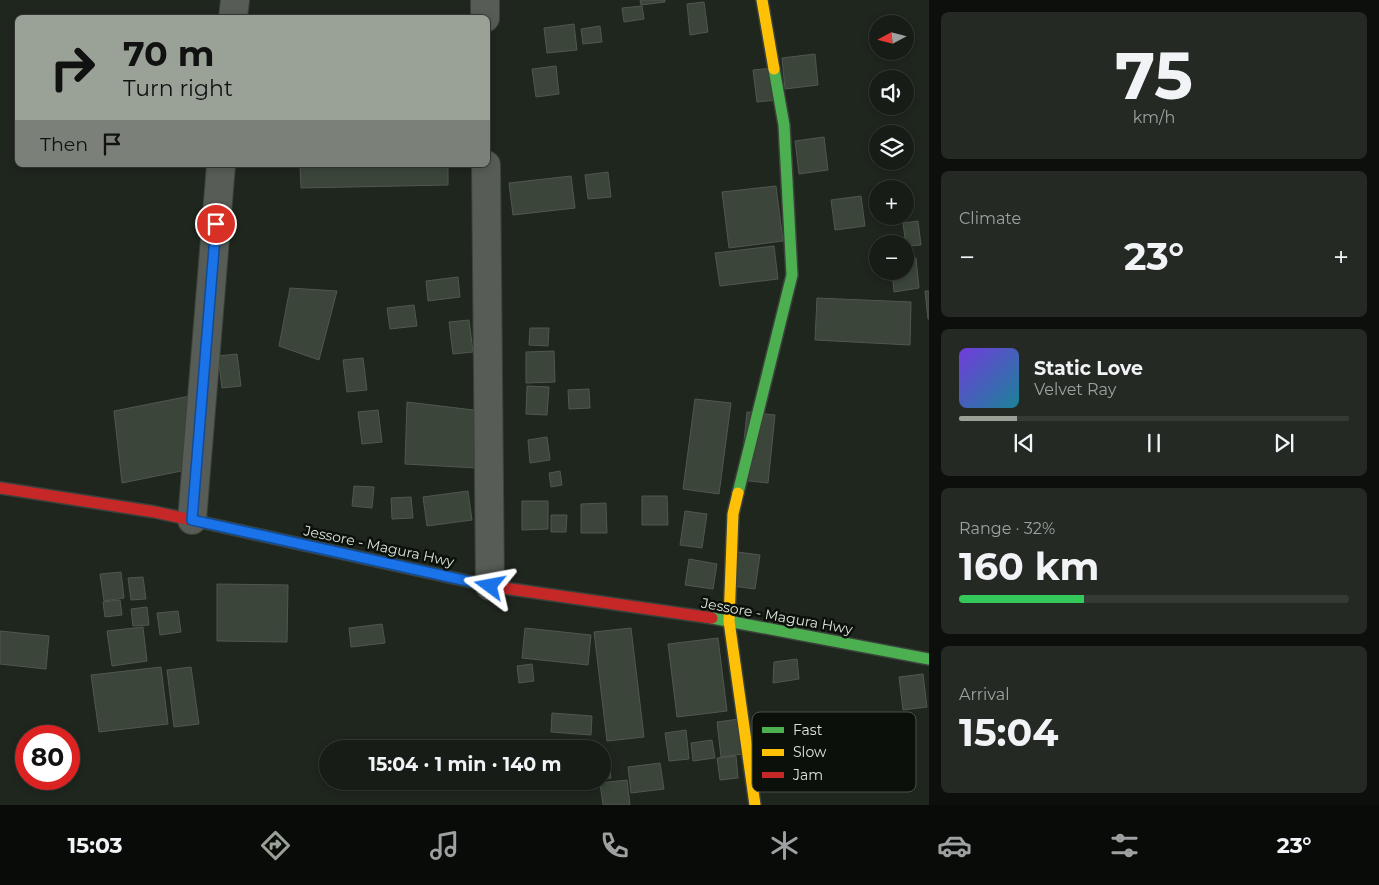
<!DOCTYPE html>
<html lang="en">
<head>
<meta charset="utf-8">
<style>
	:root { --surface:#171c16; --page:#242923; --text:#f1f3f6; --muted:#9ea1a1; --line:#363a35; --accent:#9aa298 }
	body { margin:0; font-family:Montserrat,sans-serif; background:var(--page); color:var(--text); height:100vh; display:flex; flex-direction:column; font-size:19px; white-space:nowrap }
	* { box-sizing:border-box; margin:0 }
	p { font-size:16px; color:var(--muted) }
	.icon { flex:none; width:28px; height:28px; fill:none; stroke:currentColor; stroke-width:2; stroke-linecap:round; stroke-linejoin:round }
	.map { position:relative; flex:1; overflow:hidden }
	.panel { display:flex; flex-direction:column; gap:12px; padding:12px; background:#0d0f0c; width:450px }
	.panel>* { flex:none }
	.guide { position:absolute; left:15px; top:15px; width:475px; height:152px; border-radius:8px; box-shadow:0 2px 8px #0003,0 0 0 1px var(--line); background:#9aa298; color:#111; overflow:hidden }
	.needle { width:32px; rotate:263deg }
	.buttons { position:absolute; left:869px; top:15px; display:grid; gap:10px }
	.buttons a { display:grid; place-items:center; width:45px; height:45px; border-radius:50%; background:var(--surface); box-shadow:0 2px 8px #0003,0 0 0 1px var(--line); font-size:25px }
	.speed { position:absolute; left:15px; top:725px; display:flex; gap:10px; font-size:25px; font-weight:700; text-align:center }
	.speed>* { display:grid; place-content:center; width:65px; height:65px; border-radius:50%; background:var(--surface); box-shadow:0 2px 8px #0003,0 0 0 1px var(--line); line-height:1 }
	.speed .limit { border:8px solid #d22; background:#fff; color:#111 }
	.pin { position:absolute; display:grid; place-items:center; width:42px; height:42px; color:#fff; margin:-21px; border:2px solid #fff; border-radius:50%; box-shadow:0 1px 5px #0007 }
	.me { position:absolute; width:55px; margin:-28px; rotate:283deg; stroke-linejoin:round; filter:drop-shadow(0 0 4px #0008) }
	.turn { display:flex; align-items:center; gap:18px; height:105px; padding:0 25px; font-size:22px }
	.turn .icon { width:65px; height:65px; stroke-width:2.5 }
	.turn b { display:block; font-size:35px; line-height:42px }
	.then { display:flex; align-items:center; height:48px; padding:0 25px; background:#0003; gap:10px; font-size:19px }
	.big { font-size:38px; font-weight:700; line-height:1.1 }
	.panel .widget { flex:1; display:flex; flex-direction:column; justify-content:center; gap:8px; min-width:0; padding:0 18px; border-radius:8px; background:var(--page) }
	.panel .dial { align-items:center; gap:0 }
	.dial b { font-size:65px; line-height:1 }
	.song { display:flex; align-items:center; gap:15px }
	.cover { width:60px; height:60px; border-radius:8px; background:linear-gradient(135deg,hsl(260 70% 55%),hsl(190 70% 35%)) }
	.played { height:5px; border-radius:2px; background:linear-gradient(90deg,var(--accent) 15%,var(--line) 15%) }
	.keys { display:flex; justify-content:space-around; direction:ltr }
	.heat { display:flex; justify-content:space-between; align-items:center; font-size:28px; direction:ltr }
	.charge { height:8px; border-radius:4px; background:linear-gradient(90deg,#34c759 32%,var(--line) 0) }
	.trip { position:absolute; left:319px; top:740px; width:292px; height:50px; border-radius:25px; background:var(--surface); box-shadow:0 2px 8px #0003,0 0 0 1px var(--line); font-weight:700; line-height:50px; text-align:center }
	.tabs { display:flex; height:80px; justify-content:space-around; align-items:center; background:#090b09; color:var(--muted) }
	.tabs .icon { width:35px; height:35px }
	.tabs .on { color:var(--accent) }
	.tabs b { font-size:22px; color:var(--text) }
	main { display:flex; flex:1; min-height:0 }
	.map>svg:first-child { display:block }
</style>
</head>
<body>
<main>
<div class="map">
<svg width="929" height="805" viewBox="0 0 929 805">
	<rect width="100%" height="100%" fill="#1f261e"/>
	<path fill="#3b453a" stroke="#505750" d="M640,0h25v2l-24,3z
		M704,2l4,30 -18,3 -3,-31z
		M642,6l2,13 -20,3 -2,-14z
		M574,24l3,26 -30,3 -3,-25z
		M600,26l2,16 -19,2 -2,-15z
		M815,54l3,31 -33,4 -3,-31z
		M556,66l3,28 -23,3 -4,-28z
		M773,68l4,32 -20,2 -4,-32z
		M824,137l4,33 -29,4 -4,-33z
		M300,165h148v20l-147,3z
		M608,172l3,25 -23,2 -3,-24z
		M571,176l4,32 -62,7 -4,-32z
		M776,186l7,55 -54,7 -7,-56z
		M861,196l4,30 -30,4 -4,-30z
		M918,221l3,24 -15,1 -3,-23z
		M774,246l4,33 -58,7 -5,-33z
		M916,258l3,30 -25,4 -2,-21h13v-12z
		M458,277l2,20 -32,4 -2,-20z
		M290,288l47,3 -18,69 -40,-14z
		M925,291h4v28h-1z
		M817,298l94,4 -1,43 -95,-5z
		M414,305l3,21 -27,3 -3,-21z
		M469,320l4,32 -20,2 -4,-32z
		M530,328h19l-1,18 -19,-1z
		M554,351l1,31 -29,1v-31z
		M237,354l4,32 -19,2 -4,-32z
		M363,358l4,32 -20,2 -4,-32z
		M527,386l22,1 -2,28 -21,-1z
		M589,389l1,19 -21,1 -1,-19z
		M190,396l6,72 -74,15 -8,-72z
		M695,399l36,4 -12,91 -36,-5z
		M407,402l75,9 -5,57 -72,-4z
		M378,410l4,32 -20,2 -4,-32z
		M747,412l28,3 -7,68 -28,-3z
		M547,437l3,23 -20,3 -2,-23z
		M560,471l2,14 -11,2 -2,-14z
		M354,486l20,1 -2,21 -20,-2z
		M468,491l4,29 -45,6 -4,-29z
		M642,496h25l1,29h-26z
		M411,497l2,21 -21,1 -1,-21z
		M522,501h26v28l-26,1z
		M606,503l1,30h-26v-29z
		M685,511l22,3 -5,34 -22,-3z
		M551,515h16l-1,17h-15z
		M738,552l22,3 -5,34 -22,-3z
		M689,559l28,5 -4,25 -28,-4z
		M121,572l3,26 -20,3 -4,-27z
		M143,577l3,22 -15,1 -3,-22z
		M217,584l71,1 -1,57 -70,-1z
		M120,600l2,15 -17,2 -2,-15z
		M147,607l2,18 -16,1 -2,-17z
		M178,611l3,21 -21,3 -3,-22z
		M382,624l3,19 -34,4 -2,-19z
		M143,627l4,34 -35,5 -5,-35z
		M525,628l66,7 -3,30 -66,-7z
		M631,628l13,109 -37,4 -13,-109z
		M0,631l49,5 -3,33 -46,-5z
		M718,638l9,73 -50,6 -9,-73z
		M797,659l2,20 -26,4 1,-21z
		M532,664l2,17 -15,2 -2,-17z
		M161,667l7,57 -69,8 -8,-57z
		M191,667l8,57 -25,3 -7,-57z
		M923,674l4,33 -24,3 -4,-33z
		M552,713l40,3 -1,19 -40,-3z
		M739,719l4,35 -22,3 -4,-35z
		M686,730l3,29 -20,2 -4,-28z
		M712,740l3,18 -22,3 -2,-18z
		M608,756l3,22 -9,1v-22z
		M736,756l2,22 -18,2 -3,-22z
		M660,763l4,26 -33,4 -3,-26z
		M627,780l3,25h-27l-3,-22z"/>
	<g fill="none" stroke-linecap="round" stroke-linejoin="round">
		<defs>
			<path id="street" d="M485,0v18
				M233,18l2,-18
				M486,165l4,421
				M192,520l29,-355"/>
			<path id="fast" d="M738,493l54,-218 -8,-150 -10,-56
				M192,520l234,52
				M712,618l217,41"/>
			<path id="slow" d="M762,0l12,69
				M738,493l-5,21 -4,107 26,184"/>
			<path id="jam" d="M0,488l155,24 37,8
				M426,572l64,14 222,32"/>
		</defs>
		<use href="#street" stroke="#3b423b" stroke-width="30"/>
		<use href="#fast" stroke="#3b423b" stroke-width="14"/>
		<use href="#slow" stroke="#3b423b" stroke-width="14"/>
		<use href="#jam" stroke="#3b423b" stroke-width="14"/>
		<use href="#street" stroke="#575c56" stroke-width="28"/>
		<use href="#fast" stroke="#4caf50" stroke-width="11"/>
		<use href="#slow" stroke="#ffc107" stroke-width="11"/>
		<use href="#jam" stroke="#c62828" stroke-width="11"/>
	</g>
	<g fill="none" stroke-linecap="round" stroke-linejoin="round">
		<defs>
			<path id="route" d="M216,224l-24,296 298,66"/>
		</defs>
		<use href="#route" stroke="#114b97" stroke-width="12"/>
		<use href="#route" stroke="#1a73e8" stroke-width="9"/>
	</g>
	<g text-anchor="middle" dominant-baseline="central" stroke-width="5" stroke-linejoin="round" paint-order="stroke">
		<g font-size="14" fill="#dce5da" stroke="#0b110a">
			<text transform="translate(379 546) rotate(12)">Jessore - Magura Hwy</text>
			<text transform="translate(777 616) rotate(10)">Jessore - Magura Hwy</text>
		</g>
	</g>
	<rect x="752" y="712" width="164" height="80" rx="8" fill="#0b110a" stroke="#4a5148" stroke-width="1"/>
	<rect x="762" y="727" width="22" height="6" fill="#4caf50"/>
	<rect x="762" y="749" width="22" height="7" fill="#ffc107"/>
	<rect x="762" y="772" width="22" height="6" fill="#c62828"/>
	<g font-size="14" fill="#dce5da">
		<text x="793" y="735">Fast</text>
		<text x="793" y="757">Slow</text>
		<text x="793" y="780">Jam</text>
	</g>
</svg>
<div class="buttons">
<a><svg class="needle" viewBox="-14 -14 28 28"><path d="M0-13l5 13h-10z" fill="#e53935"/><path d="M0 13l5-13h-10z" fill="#9ea1a1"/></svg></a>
<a><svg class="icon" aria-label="sound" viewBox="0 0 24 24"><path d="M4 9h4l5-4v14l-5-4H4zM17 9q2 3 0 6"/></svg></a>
<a><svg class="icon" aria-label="layers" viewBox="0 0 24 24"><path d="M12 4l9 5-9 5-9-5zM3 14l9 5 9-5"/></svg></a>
<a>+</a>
<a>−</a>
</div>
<div class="speed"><div class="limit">80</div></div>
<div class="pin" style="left:216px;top:224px;background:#d93025"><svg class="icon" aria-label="arrive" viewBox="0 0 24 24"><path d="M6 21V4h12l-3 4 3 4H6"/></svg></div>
<svg class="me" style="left:490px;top:586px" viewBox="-20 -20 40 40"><path d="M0-17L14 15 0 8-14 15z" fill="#1a73e8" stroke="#fff" stroke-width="4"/></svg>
<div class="trip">15:04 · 1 min · 140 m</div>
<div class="guide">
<div class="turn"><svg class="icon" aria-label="right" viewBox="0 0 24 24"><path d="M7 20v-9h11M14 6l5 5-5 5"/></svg><div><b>70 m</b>Turn right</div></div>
<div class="then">Then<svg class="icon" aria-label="arrive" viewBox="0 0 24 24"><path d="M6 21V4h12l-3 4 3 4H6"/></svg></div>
</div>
</div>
<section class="panel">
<div class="widget dial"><b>75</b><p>km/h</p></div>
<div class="widget"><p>Climate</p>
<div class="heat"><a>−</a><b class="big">23°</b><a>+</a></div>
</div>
<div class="widget">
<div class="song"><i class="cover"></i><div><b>Static Love</b><p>Velvet Ray</p></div></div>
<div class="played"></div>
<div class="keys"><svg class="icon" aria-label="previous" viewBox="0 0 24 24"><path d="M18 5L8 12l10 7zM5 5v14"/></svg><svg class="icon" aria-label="pause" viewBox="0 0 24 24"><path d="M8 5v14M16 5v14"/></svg><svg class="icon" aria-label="next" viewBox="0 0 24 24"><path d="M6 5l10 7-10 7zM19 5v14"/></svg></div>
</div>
<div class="widget"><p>Range · 32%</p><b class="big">160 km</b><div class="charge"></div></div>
<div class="widget"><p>Arrival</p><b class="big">15:04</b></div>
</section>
</main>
<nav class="tabs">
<b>15:03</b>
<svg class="icon on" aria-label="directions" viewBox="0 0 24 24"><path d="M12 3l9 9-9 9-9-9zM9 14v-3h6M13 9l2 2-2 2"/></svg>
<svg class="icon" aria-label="music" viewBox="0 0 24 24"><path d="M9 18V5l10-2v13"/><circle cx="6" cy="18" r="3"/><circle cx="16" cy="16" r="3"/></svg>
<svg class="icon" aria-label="phone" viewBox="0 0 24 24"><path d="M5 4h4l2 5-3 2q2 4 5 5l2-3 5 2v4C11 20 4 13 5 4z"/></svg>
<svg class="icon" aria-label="climate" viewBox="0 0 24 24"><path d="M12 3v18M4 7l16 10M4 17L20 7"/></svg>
<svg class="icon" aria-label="car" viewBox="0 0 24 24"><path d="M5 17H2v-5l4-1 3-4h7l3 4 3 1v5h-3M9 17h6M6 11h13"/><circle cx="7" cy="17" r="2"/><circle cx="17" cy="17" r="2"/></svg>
<svg class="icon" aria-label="filters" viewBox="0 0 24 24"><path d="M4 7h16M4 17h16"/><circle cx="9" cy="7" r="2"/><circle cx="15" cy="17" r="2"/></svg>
<b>23°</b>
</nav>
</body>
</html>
